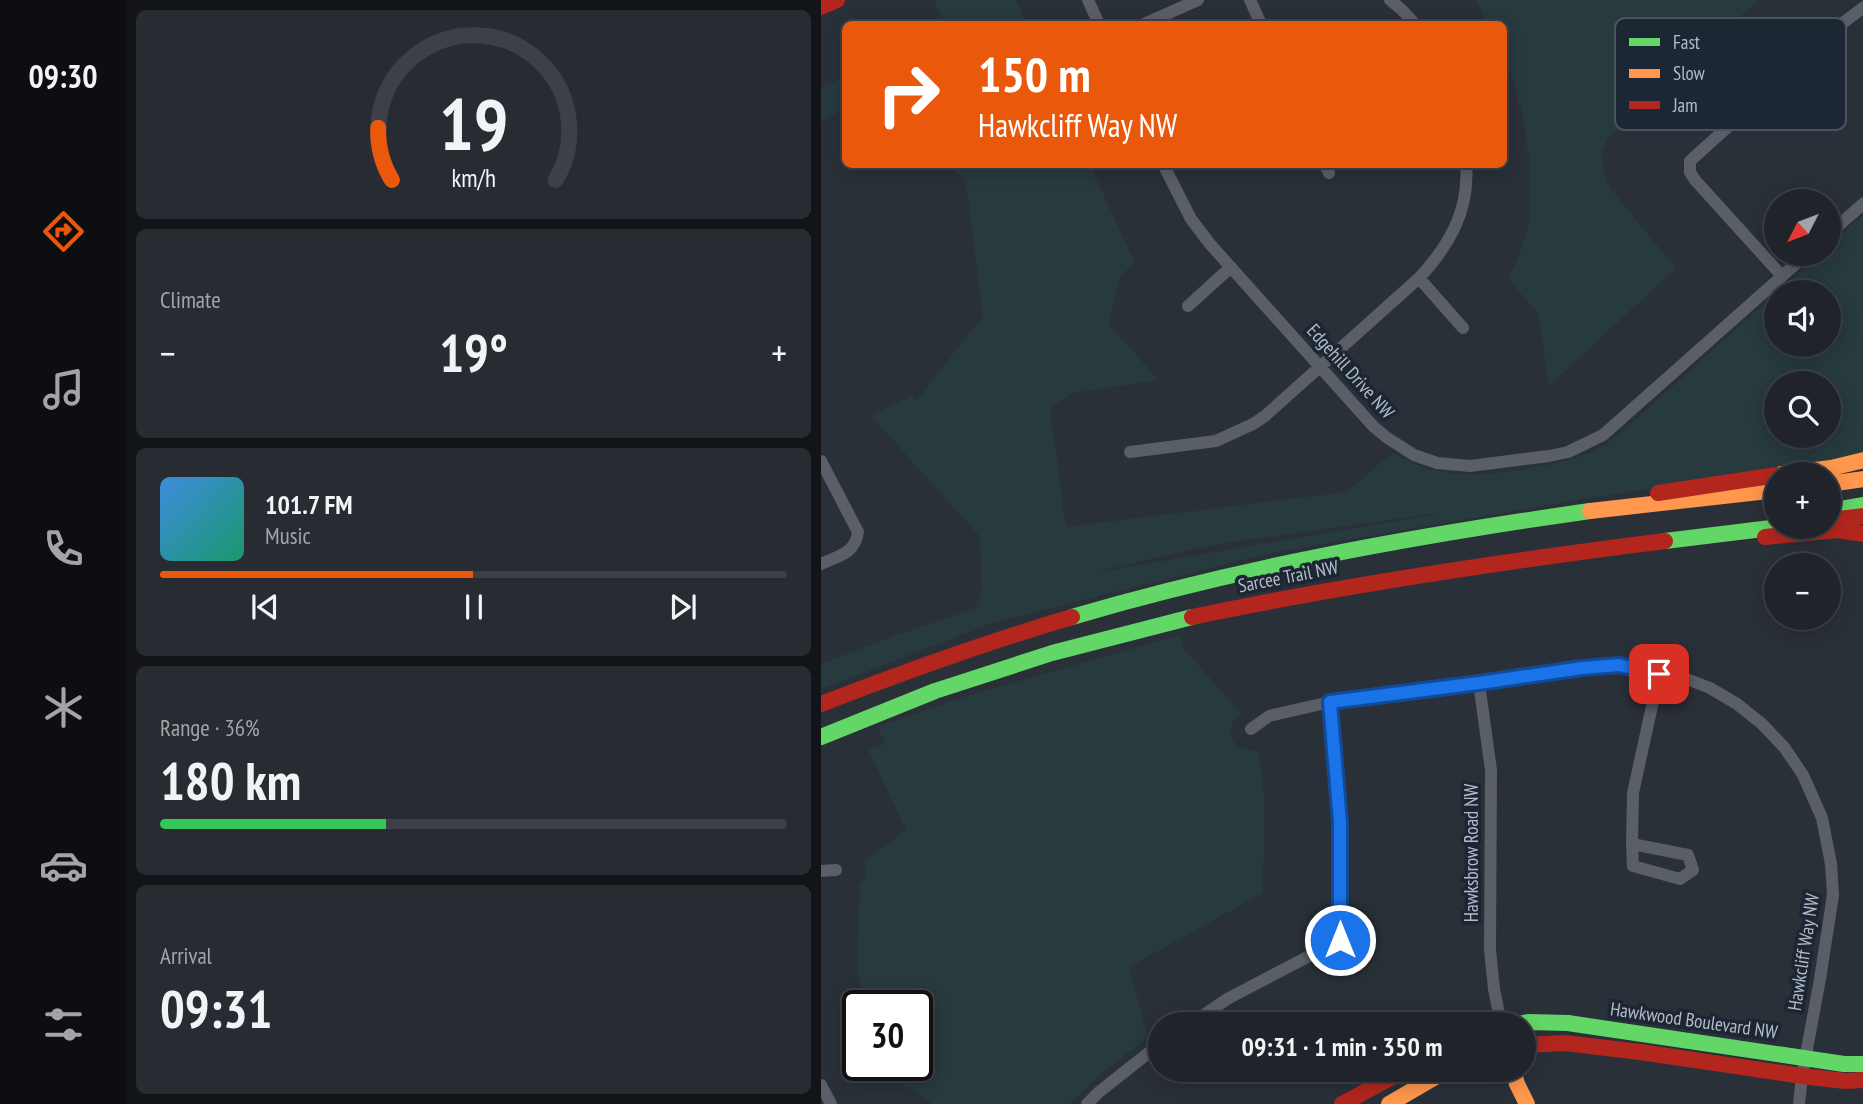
<!DOCTYPE html>
<html lang="en">
<head>
<meta charset="utf-8">
<style>
	:root { --surface:#20242a; --page:#282c32; --text:#f1f3f6; --muted:#a2a4a8; --line:#3d4147; --accent:#ea580c }
	body { margin:0; font-family:"PT Sans Narrow",sans-serif; background:var(--page); color:var(--text); height:100vh; display:flex; flex-direction:column; font-size:26px; white-space:nowrap }
	* { box-sizing:border-box; margin:0 }
	p { font-size:23px; color:var(--muted) }
	.icon { flex:none; width:38px; height:38px; fill:none; stroke:currentColor; stroke-width:2; stroke-linecap:round; stroke-linejoin:round }
	.map { position:relative; flex:1; overflow:hidden }
	.sheet { display:flex; flex-direction:column; gap:10px; padding:10px; background:#121417; width:695px }
	.sheet>* { flex:none }
	.guide { position:absolute; left:21px; top:21px; width:665px; height:147px; border-radius:10px; box-shadow:0 4px 18px #0003,0 0 0 2px var(--line); background:#ea580c; color:#fff; overflow:hidden }
	.needle { width:46px; rotate:228deg }
	.tools { position:absolute; left:943px; top:189px; display:grid; gap:14px }
	.tools a { display:grid; place-items:center; width:77px; height:77px; border-radius:50%; background:var(--surface); box-shadow:0 4px 18px #0003,0 0 0 2px var(--line); font-size:35px }
	.speed { position:absolute; left:21px; top:990px; display:flex; gap:14px; font-size:35px; font-weight:700; text-align:center }
	.speed>* { display:grid; place-content:center; width:91px; height:91px; border-radius:50%; background:var(--surface); box-shadow:0 4px 18px #0003,0 0 0 2px var(--line); line-height:1 }
	.speed .limit { border:4px solid #111; border-radius:10px; background:#fff; color:#111 }
	.pin { position:absolute; display:grid; place-items:center; width:60px; height:60px; color:#fff; margin:-30px; border-radius:14px; box-shadow:0 4px 10px #0006 }
	.me { position:absolute; width:77px; margin:-38px; rotate:0deg; stroke-linejoin:round; filter:drop-shadow(0 0 5px #0008) }
	.turn { display:flex; align-items:center; gap:24px; height:147px; padding:0 21px; font-size:32px }
	.turn .icon { width:91px; height:91px; stroke-width:2.5 }
	.turn b { display:block; font-size:49px; line-height:60px }
	.big { font-size:52px; font-weight:800; line-height:1.1 }
	.sheet .tile { flex:1; display:flex; flex-direction:column; justify-content:center; gap:10px; min-width:0; padding:0 24px; border-radius:10px; background:var(--page) }
	.sheet .dial { align-items:center; gap:0 }
	.dial svg { height:182px; overflow:visible; fill:none; stroke:var(--line); stroke-width:7; stroke-linecap:round; text-anchor:middle }
	.dial text { fill:var(--text); stroke:none }
	.song { display:flex; align-items:center; gap:21px }
	.cover { width:84px; height:84px; border-radius:10px; background:linear-gradient(135deg,hsl(210 70% 55%),hsl(160 70% 35%)) }
	.played { height:7px; border-radius:4px; background:linear-gradient(90deg,var(--accent) 50%,var(--line) 50%) }
	.keys { display:flex; justify-content:space-around; direction:ltr }
	.heat { display:flex; justify-content:space-between; align-items:center; font-size:38px; direction:ltr }
	.charge { height:10px; border-radius:5px; background:linear-gradient(90deg,#34c759 36%,var(--line) 0) }
	.trip { position:absolute; left:327px; top:1012px; width:388px; height:70px; border-radius:35px; background:var(--surface); box-shadow:0 4px 18px #0003,0 0 0 2px var(--line); font-weight:800; line-height:70px; text-align:center }
	main { display:flex; flex:1; min-height:0 }
	.menu { display:flex; flex-direction:column; width:126px; justify-content:space-around; align-items:center; background:#0d0e11; color:var(--muted) }
	.menu .icon { width:49px; height:49px }
	.menu .current { color:var(--accent) }
	.menu b { font-size:32px; color:var(--text) }
	.map>svg:first-child { display:block }
</style>
</head>
<body>
<main>
<nav class="menu">
<b>09:30</b>
<svg class="icon current" aria-label="directions" viewBox="0 0 24 24"><path d="M12 3l9 9-9 9-9-9zM9 14v-3h6M13 9l2 2-2 2"/></svg>
<svg class="icon" aria-label="music" viewBox="0 0 24 24"><path d="M9 18V5l10-2v13"/><circle cx="6" cy="18" r="3"/><circle cx="16" cy="16" r="3"/></svg>
<svg class="icon" aria-label="phone" viewBox="0 0 24 24"><path d="M5 4h4l2 5-3 2q2 4 5 5l2-3 5 2v4C11 20 4 13 5 4z"/></svg>
<svg class="icon" aria-label="climate" viewBox="0 0 24 24"><path d="M12 3v18M4 7l16 10M4 17L20 7"/></svg>
<svg class="icon" aria-label="car" viewBox="0 0 24 24"><path d="M5 17H2v-5l4-1 3-4h7l3 4 3 1v5h-3M9 17h6M6 11h13"/><circle cx="7" cy="17" r="2"/><circle cx="17" cy="17" r="2"/></svg>
<svg class="icon" aria-label="filters" viewBox="0 0 24 24"><path d="M4 7h16M4 17h16"/><circle cx="9" cy="7" r="2"/><circle cx="15" cy="17" r="2"/></svg>
</nav>
<section class="sheet">
<div class="tile dial"><svg viewBox="0 0 100 80">
<path d="M14 69A42 42 0 1 1 86 69"/>
<path d="M14 69A42 42 0 0 1 8 46" stroke="#ea580c"/>
<text x="50" y="56" font-size="32" font-weight="700">19</text>
<text x="50" y="72" font-size="11">km/h</text>
</svg></div>
<div class="tile"><p>Climate</p>
<div class="heat"><a>−</a><b class="big">19°</b><a>+</a></div>
</div>
<div class="tile">
<div class="song"><i class="cover"></i><div><b>101.7 FM</b><p>Music</p></div></div>
<div class="played"></div>
<div class="keys"><svg class="icon" aria-label="previous" viewBox="0 0 24 24"><path d="M18 5L8 12l10 7zM5 5v14"/></svg><svg class="icon" aria-label="pause" viewBox="0 0 24 24"><path d="M8 5v14M16 5v14"/></svg><svg class="icon" aria-label="next" viewBox="0 0 24 24"><path d="M6 5l10 7-10 7zM19 5v14"/></svg></div>
</div>
<div class="tile"><p>Range · 36%</p><b class="big">180 km</b><div class="charge"></div></div>
<div class="tile"><p>Arrival</p><b class="big">09:31</b></div>
</section>
<div class="map">
<svg width="1043" height="1104" viewBox="0 0 1043 1104">
	<rect width="100%" height="100%" fill="#2a3038"/>
	<path fill="#273a3e" fill-rule="evenodd" d="M113,0h82l11,24h-82z
		M655,0h282l-150,139 -6,13 1,16 7,20 66,80 -127,118 -11,-73 -30,-34 11,-23 9,-27 2,-32 -1,-38 -5,-39 -12,-42 -8,-19 -1,-35h-15z
		M24,77v33l-24,11v-33z
		M129,165h140l45,98 -15,13 -12,48 51,56 -87,13 -22,16 16,118 281,-35 45,-39c17,9 35,16 55,20 32,6 124,-8 152,-25 8,-4 15,-10 22,-15l155,-140 1,52h52v-53h-52l43,-38h9v-9l34,-30v238l-48,10 -219,34 -330,57 -271,68 -174,67v-25l73,-28 81,-28 7,-19 -2,-52 -109,-121 41,-20 5,4 66,-84 -17,-134zM956,383h52v53h-52zM617,513v1l-346,59 91,-22 49,-9z
		M359,635l4,14 57,64c-3,3 -6,5 -8,9 -11,18 9,30 25,29 10,42 5,98 5,142l-134,74 19,71 -48,36 -31,30h-136l-31,-20 -8,-7 -9,-11h32v-60h-51l-8,-32 -1,-15 3,-71 -1,-3 6,-7v-17l41,-31 -38,-81 17,-5 -7,-17 88,-31z"/>
	<g fill="none" stroke-linecap="round" stroke-linejoin="round">
		<path stroke="#5a5e66" stroke-width="12" d="M267,0l11,24
			M429,0l11,24
			M569,0l12,10 13,14
			M323,24l54,-24
			M342,164l28,55 19,25 163,182 13,11 28,18 23,8 33,3 79,-10 19,-4 35,-17 204,-181
			M504,164l4,9
			M1008,234l35,-31
			M961,276l-87,-96 -5,-8v-11l154,-139 20,-15
			M598,278l44,50
			M367,306l43,-39
			M309,452l86,-11 37,-17 12,-8 154,-138c30,-32 51,-68 47,-114
			M0,461l37,71c-3,22 -20,24 -37,32
			M658,683l12,87 -1,180 4,39 7,35
			M430,729l18,-13 61,-14 149,-19 103,-15 37,-3 65,13 26,10 27,16 24,19 23,24 19,28 19,43 9,46 2,31 -13,84 -18,97 -3,28
			M811,844l56,11 5,15 -13,9 -47,-13 -1,-22 1,-51 26,-119
			M0,871l15,-1
			M369,1024l39,-26 111,-58v-118l-10,-120
			M0,1085l10,19
			M266,1104l12,-12 62,-49"/>
		<path stroke="#63d668" stroke-width="16" d="M1008,511l35,-6
			M844,541l114,-14
			M251,617c169,-50 343,-81 518,-106
			M0,737l114,-46 117,-38 140,-36
			M698,1024l9,-2 40,1 276,41h20"/>
		<path stroke="#ff974d" stroke-width="16" d="M960,474l50,-6 33,-8
			M1008,484l35,-5
			M769,511l187,-21
			M692,1069l4,15 10,20
			M568,1104l60,-35"/>
		<path stroke="#b3261e" stroke-width="16" d="M0,7l16,-7
			M837,493l119,-18
			M1010,520l33,-4
			M944,537l73,-7 26,4
			M371,617c157,-33 314,-56 473,-76
			M0,704c83,-32 166,-62 251,-87
			M704,1045l40,-2 75,9 162,24 43,5 19,-1
			M521,1104l65,-35"/>
	</g>
	<g fill="none" stroke-linecap="round" stroke-linejoin="round">
		<defs>
			<path id="route" d="M519,940v-118l-10,-120 149,-19 103,-15 37,-3 40,9"/>
		</defs>
		<use href="#route" stroke="#114b97" stroke-width="18"/>
		<use href="#route" stroke="#1a73e8" stroke-width="12"/>
	</g>
	<g text-anchor="middle" dominant-baseline="central" stroke-width="7" stroke-linejoin="round" paint-order="stroke">
		<g font-size="19" fill="#b4bcc9" stroke="#1d2633">
			<text transform="translate(530 371) rotate(48)">Edgehill Drive NW</text>
			<text transform="translate(467 576) rotate(-11)">Sarcee Trail NW</text>
			<text transform="translate(650 853) rotate(-90)">Hawksbrow Road NW</text>
			<text transform="translate(982 952) rotate(-81)">Hawkcliff Way NW</text>
			<text transform="translate(873 1020) rotate(8)">Hawkwood Boulevard NW</text>
		</g>
	</g>
	<rect x="794" y="18" width="231" height="112" rx="10" fill="#1d2633" stroke="#4a5360" stroke-width="2"/>
	<rect x="808" y="38" width="31" height="8" fill="#63d668"/>
	<rect x="808" y="69" width="31" height="9" fill="#ff974d"/>
	<rect x="808" y="101" width="31" height="8" fill="#b3261e"/>
	<g font-size="19" fill="#b4bcc9">
		<text x="852" y="49">Fast</text>
		<text x="852" y="80">Slow</text>
		<text x="852" y="112">Jam</text>
	</g>
</svg>
<div class="tools">
<a><svg class="needle" viewBox="-14 -14 28 28"><path d="M0-13l5 13h-10z" fill="#e53935"/><path d="M0 13l5-13h-10z" fill="#a2a4a8"/></svg></a>
<a><svg class="icon" aria-label="sound" viewBox="0 0 24 24"><path d="M4 9h4l5-4v14l-5-4H4zM17 9q2 3 0 6"/></svg></a>
<a><svg class="icon" aria-label="search" viewBox="0 0 24 24"><circle cx="10" cy="10" r="6"/><path d="M15 15l6 6"/></svg></a>
<a>+</a>
<a>−</a>
</div>
<div class="speed"><div class="limit">30</div></div>
<div class="pin" style="left:838px;top:674px;background:#d93025"><svg class="icon" aria-label="arrive" viewBox="0 0 24 24"><path d="M6 21V4h12l-3 4 3 4H6"/></svg></div>
<svg class="me" style="left:519px;top:940px" viewBox="-20 -20 40 40"><circle r="17" fill="#1a73e8" stroke="#fff" stroke-width="3"/><path d="M0-11L8 9 0 5-8 9z" fill="#fff"/></svg>
<div class="trip">09:31 · 1 min · 350 m</div>
<div class="guide">
<div class="turn"><svg class="icon" aria-label="right" viewBox="0 0 24 24"><path d="M7 20v-9h11M14 6l5 5-5 5"/></svg><div><b>150 m</b>Hawkcliff Way NW</div></div>
</div>
</div>
</main>
</body>
</html>
